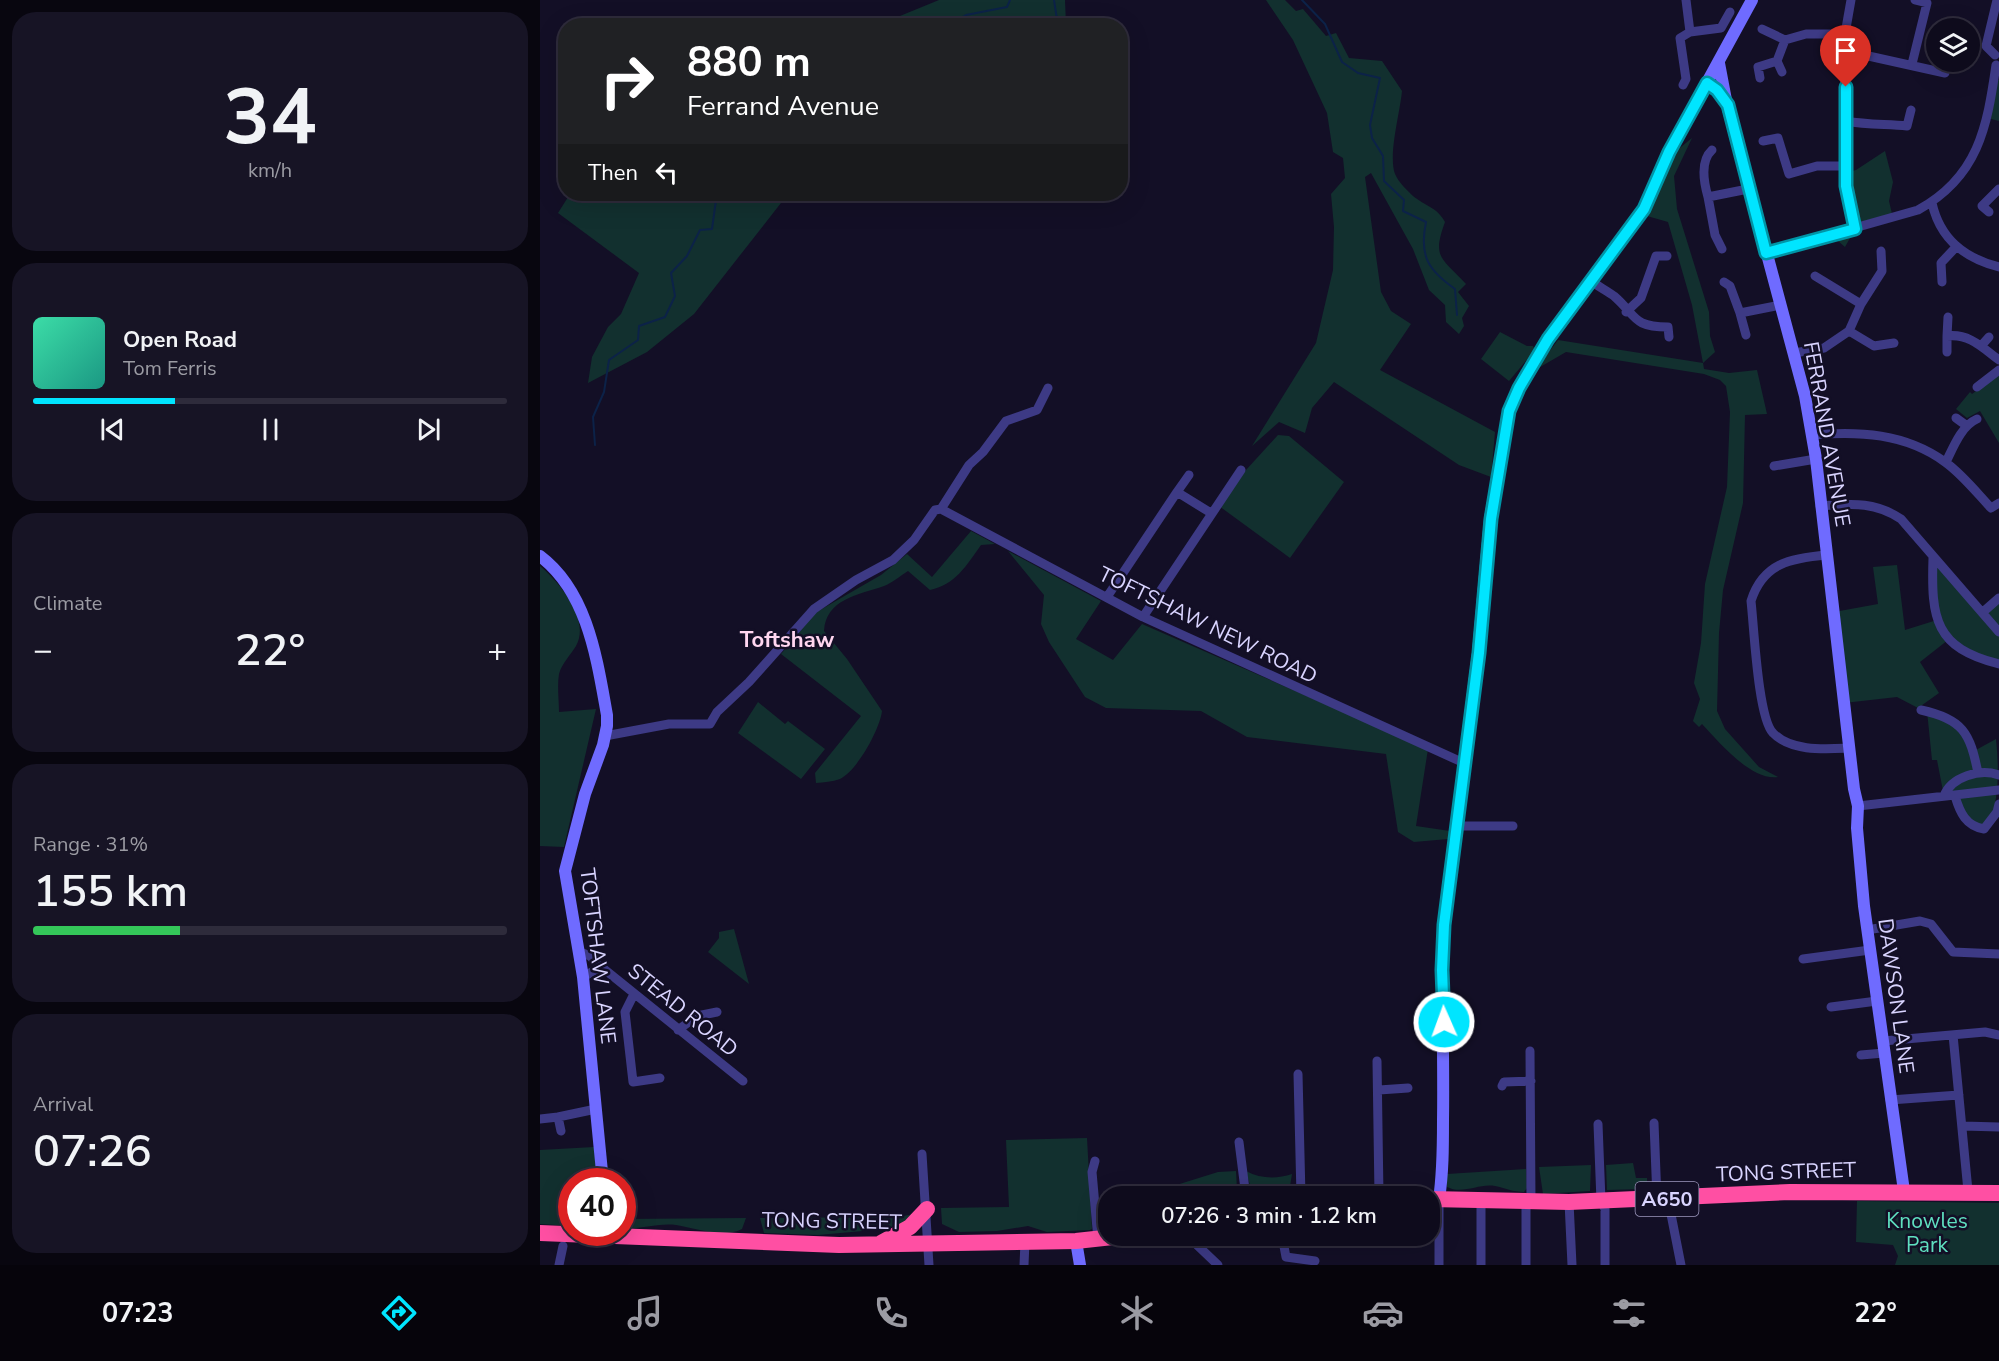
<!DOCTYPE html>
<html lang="en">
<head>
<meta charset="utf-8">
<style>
	:root { --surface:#0e0b1c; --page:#171425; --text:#f1f3f6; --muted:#9b9ba3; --line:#2e2b3b; --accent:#00e5ff }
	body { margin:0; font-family:"Nunito Sans",sans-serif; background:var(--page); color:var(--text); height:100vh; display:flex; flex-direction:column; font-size:22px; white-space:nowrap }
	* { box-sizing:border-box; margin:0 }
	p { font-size:20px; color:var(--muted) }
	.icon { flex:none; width:33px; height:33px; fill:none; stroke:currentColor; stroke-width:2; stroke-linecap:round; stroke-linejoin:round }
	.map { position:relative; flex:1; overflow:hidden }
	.side { display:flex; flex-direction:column; gap:12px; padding:12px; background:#08060f; width:540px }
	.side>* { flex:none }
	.banner { position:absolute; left:18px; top:18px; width:570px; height:183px; border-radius:24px; box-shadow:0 6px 24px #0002,0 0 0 2px var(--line); background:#202124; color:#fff; overflow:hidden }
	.controls { position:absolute; left:1386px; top:18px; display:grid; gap:12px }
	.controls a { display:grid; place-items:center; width:54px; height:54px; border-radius:50%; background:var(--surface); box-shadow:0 6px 24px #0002,0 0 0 2px var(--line); font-size:30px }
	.speed { position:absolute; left:18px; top:1168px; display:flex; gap:12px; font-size:30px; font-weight:700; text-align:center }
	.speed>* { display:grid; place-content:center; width:78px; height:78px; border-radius:50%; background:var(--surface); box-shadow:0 6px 24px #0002,0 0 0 2px var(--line); line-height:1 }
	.speed .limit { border:9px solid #d22; background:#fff; color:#111 }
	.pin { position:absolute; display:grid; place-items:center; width:51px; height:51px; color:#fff; margin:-62px -26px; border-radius:50% 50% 50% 0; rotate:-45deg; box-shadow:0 0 6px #0007 }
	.pin .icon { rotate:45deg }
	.me { position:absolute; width:66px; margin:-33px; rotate:358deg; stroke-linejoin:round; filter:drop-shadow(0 0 4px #0008) }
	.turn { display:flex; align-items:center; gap:21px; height:126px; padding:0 30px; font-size:27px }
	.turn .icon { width:78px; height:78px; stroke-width:2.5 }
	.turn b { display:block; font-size:42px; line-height:51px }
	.then { display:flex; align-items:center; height:57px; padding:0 30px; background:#0003; gap:12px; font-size:22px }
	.big { font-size:45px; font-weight:600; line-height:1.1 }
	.side .tile { flex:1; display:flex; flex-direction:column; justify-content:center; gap:9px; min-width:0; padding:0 21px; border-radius:24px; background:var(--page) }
	.side .dial { align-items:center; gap:0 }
	.dial b { font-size:78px; line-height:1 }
	.song { display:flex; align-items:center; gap:18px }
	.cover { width:72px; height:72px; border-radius:9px; background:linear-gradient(135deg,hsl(160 70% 55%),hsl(170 70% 35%)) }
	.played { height:6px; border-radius:3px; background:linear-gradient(90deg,var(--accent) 30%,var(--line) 30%) }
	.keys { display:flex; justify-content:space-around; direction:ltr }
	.heat { display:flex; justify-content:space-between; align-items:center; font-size:33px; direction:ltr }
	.charge { height:9px; border-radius:4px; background:linear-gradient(90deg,#34c759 31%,var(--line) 0) }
	.trip { position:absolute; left:558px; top:1186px; width:342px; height:60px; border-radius:24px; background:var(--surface); box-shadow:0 6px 24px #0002,0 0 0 2px var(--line); font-weight:600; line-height:60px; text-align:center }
	.menu { display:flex; height:96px; justify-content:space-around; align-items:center; background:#06040b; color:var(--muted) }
	.menu .icon { width:42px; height:42px }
	.menu .active { color:var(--accent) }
	.menu b { font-size:27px; color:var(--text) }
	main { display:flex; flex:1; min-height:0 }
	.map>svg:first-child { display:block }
</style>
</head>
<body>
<main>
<section class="side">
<div class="tile dial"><b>34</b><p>km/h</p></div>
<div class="tile">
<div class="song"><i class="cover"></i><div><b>Open Road</b><p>Tom Ferris</p></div></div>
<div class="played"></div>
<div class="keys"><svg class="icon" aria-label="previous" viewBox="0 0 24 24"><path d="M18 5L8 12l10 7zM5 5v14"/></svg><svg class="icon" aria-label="pause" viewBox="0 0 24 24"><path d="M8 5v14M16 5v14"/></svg><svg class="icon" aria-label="next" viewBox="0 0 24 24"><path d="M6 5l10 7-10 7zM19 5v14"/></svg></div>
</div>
<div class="tile"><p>Climate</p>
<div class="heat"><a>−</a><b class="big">22°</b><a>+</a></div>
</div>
<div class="tile"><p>Range · 31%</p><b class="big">155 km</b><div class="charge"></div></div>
<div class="tile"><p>Arrival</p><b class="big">07:26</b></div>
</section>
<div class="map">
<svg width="1459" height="1265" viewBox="0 0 1459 1265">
	<rect width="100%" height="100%" fill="#130f26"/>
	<path fill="#12302f" d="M399,0h126l1,25h-188z
		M726,0h19l11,11 7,-2 23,27 10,-3 13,25 33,3 20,30c-2,22 -14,64 -7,83 4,9 12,16 18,22 12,10 24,11 32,26 -13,36 -4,35 21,62l-8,8 11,14 -7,12 2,8 -5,8 -13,-12 -1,-17 -16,-15 -16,-41 -42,-76 -6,4 16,115 10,19 20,13 -31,46 115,62 -4,45 -32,-12 -125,-83 -22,26 -7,25 -26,-11 -27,24 64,-103 17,-73 1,-43 -3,-33 14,-16 -2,-20 -10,-6 -6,-39 -34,-73z
		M1454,79l5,1v41l-12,-3z
		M1152,138l-18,38 3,33 32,103 1,24 5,16 -12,11 1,6 25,4 28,-3 10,44 -22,1 -2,88 -20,87 -4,43 -2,78 8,18 34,38 19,10c-27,4 -59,-35 -76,-53l-3,3 -6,-6 7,-22 -6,-16 7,-40 4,-59 22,-97 3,-75 -4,-26 -6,-6 -16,-6 -138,-22 -31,18 23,-30 145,23 -11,-58 -24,-83 -21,-6 29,-65z
		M1345,151l8,31 -4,19 4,17 -38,11 -10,18 -14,-12 24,-7 -10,-55 11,-3z
		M30,194h218l-94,120 -47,38 -59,31 4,-26 16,-30 13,-13 18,-41 -81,-60z
		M960,332l27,14h6l2,4 -26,31 -28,-22z
		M1459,374v69l-19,-32 -13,7 -11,-9 14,-17 2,2z
		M738,435l11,1 55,46 -54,76 -71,-52 27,-36z
		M431,531l24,13 -14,1c-15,21 -25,39 -51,45l-22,-19c-8,5 -16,12 -24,15 -26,9 -58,13 -60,45l23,28 35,52c-2,18 -25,60 -42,68 -8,3 -16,3 -24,4l-1,-10 46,-57 -80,-62 34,-41 66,-38 26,-21 25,23z
		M468,551l93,50 -25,38 37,21 29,-36 286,125 -12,77 34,5 -2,8 -34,3 -16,-10 -12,-78 -139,-17 -46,-26 -95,-3 -21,-11 -36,-55 -8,-18 3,-29z
		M1393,558l49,54 17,-14v66l-51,-24 -28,22 19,31 -21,15 -21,-11 -53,6 -10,-91 44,-8 -5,-37 24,-2 8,65 32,-10z
		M0,566c19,16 51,53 36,80 -6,10 -14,17 -17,28 -2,12 0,26 0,38l37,-3 -32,138 -24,-1z
		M218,702l27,22 3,-3 37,28 -24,30 -63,-46z
		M1387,711l28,10 19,30 22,-12c3,29 3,58 -6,84l-16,4 -19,-31h-11l-7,-36h-5z
		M194,929l15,55 -41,-32 11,-14v-6z
		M547,1138l5,91 -2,1 -43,2 -19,-6 -31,5 -38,1 -17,-8 -1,-16 68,-1 -3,-67z
		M54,1147l4,35h-26l-1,44 -31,-2v-74z
		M1093,1163l3,15h11v7l-3,4 -37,1 -1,-25z
		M1051,1165l-1,26 -47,3 -4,-27z
		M986,1169l1,19 -3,4c-11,0 -19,-4 -29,-6 -16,-3 -32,9 -48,1v-13z
		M696,1171l1,18 -9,8h-90l80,-25z
		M706,1171c15,8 31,8 46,3l-2,12 -31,6 -8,-3z
		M1317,1201l142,2v62h-104l3,-9 -5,-11 -37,-3z
		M374,1214l-14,11 -26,5 -56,5 -54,-2 -4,-15 138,-1z
		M206,1218l-4,11c-20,10 -46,-1 -66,-4 -17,-2 -36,4 -53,4l-1,-10z"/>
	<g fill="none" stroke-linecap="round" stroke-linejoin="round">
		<path stroke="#0c2248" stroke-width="2" d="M514,0l4,26
			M762,0l23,24 17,38 16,11 22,5 -10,47 2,13 11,18 1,25 20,19 -1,11 23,11c-7,34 2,48 29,67l2,26
			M407,26l19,-11 41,-8 3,-7
			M55,445l-2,-28 11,-25 5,-32 29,-20 1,-14 26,-9 10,-21 -4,-23 16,-17 13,-26 12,-1 4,-29 6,-6"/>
		<path stroke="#3d3a85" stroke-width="9" d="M1311,0l-6,34 -1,132 2,20 9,43
			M1222,29l23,11
			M1150,32l31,-4 9,-16
			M1306,51l99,22
			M1455,55l-9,-9 11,-46
			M1237,61l5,11
			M1372,64l15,-61 -12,-3
			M1220,78l-2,-11 19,-6 8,-21 21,-6h39
			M1143,85l3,-6 -6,-41 10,-6 -4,-32
			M1306,121c21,4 40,3 61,5l4,-16
			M1223,141l15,-3 11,36 28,-8h27
			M1168,197c-4,-14 -8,-36 4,-47
			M1392,203c8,36 32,55 67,64
			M1449,212l-7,-6 17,-17
			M1182,249l-7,-14 -7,-38 40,-8
			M1226,253l152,-43c60,-33 69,-82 78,-145
			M1275,276l46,28
			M1050,280c7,6 16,10 24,16 23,20 18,31 54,31l1,10
			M1184,282l6,4 10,27 41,-8
			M1402,282l-1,-19 15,-16
			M1086,312l15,-14 15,-42h11
			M1200,313l6,22
			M1309,331l25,15 20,-3
			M1407,336l1,-19
			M1441,346l8,-9
			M1407,352v-16c22,-3 36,12 52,24
			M1254,353l30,-5 25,-17 12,-27 21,-33 -1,-20
			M1437,387l22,-17
			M1416,418l11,8
			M1272,435c47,-4 93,-2 133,27 17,12 32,31 46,46l8,-5
			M1406,462c7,-14 15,-36 31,-43
			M1234,466l42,-7
			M637,492l12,-17
			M1280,506c31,-2 54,-5 81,13l98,113
			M401,509l202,108 321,146
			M401,509l28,-44 14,-13 23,-31 31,-11 11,-22
			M1287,555c-36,3 -64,8 -76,46 3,26 7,117 22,132 18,19 53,16 76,15
			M1393,558c-2,61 2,90 66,106
			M567,597l70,-105 34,21
			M1443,612l16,-14
			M603,617l98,-147
			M1381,710c42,9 49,23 57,63
			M65,736l64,-12h41l7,-12 32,-30 65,-73 42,-29 37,-20 21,-20 21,-30 6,-1
			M1404,796c7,-19 36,-28 55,-21
			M1415,796c5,17 11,30 29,33l13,-17 2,-8
			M1318,806l141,-16
			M917,826h56
			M1327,930l53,-9 11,3 22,28 46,2
			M40,952l10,4 11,12
			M1263,959l67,-9
			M43,977l14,-8h7l139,112
			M94,994l-9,18 8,70 27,-4
			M1291,1007l46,-6
			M138,1030l19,-14 20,-4
			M1413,1035l15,156
			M1343,1041l102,-9 14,3
			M990,1051l1,151
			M1321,1055l23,-2
			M837,1061l2,135
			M758,1074l3,122
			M962,1086l2,-4 27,-1
			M839,1090l29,-2
			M1350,1100l69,-5
			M0,1119l18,-2
			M1114,1123l3,76
			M1058,1124l3,77 4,8v56
			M1423,1126l36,1
			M21,1131l-3,-14 38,-8
			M699,1142l7,55
			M382,1154l7,111
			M555,1161l-3,11 6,68
			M1128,1199l13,66
			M986,1201v64
			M1029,1202l3,63
			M653,1236l4,9 21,20
			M742,1236l4,21 29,4
			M19,1265l4,-19
			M484,1265l1,-23
			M899,1265v-66
			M941,1265v-65"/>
		<path stroke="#6f6bff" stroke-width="12" d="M1179,63l7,37
			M1167,83l10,7 10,15 78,291 11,63 38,330 4,17 -1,22 7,78 40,285
			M0,556c48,36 57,104 67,159v11l-4,19 -18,49 -20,77 18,106 20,205
			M899,1199c4,-26 4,-52 4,-79 1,-65 -2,-130 1,-195l34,-272 12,-134 19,-108 10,-23 29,-49 96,-130 25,-57 83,-152
			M536,1241l4,24"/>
		<path stroke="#ff4fa3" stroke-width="16" d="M747,1197h104
			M890,1199l139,3 221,-10 209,1
			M0,1233l299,12 237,-4 46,-5
			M341,1243l29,-16 17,-18"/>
	</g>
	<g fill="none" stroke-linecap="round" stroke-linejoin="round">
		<defs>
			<path id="route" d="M904,1022l-2,-52 2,-45 35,-272 12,-134 18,-108 10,-23 29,-49 96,-130 25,-57 38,-69 10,7 11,15 38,148 89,-24 -9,-43v-99"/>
		</defs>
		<use href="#route" stroke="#0095a6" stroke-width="15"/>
		<use href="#route" stroke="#00e5ff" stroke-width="10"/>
	</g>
	<g text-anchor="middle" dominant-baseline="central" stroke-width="5" stroke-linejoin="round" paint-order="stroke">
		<rect fill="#130f26" stroke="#9e99be" stroke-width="1.5" x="1095.5" y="1182" width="63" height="34" rx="4.5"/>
		<g font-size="20" font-weight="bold" fill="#d9d4ff">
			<text x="1127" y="1199">A650</text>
		</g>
		<g font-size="21" fill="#d9d4ff" stroke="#130f26">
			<text transform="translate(1287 434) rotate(80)">FERRAND AVENUE</text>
			<text transform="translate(668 625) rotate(26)">TOFTSHAW NEW ROAD</text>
			<text transform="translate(58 956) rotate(83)">TOFTSHAW LANE</text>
			<text transform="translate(1356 996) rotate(82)">DAWSON LANE</text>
			<text transform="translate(143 1010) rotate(39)">STEAD ROAD</text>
			<text transform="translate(1246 1172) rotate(-2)">TONG STREET</text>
			<text transform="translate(292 1221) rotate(1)">TONG STREET</text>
		</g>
		<g font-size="21" fill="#5fe0c0" stroke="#130f26">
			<text x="1387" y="1221">Knowles<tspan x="1387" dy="24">Park</tspan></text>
		</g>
		<g font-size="22" font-weight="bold" fill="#ffd6f0" stroke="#130f26">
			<text x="247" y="640">Toftshaw</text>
		</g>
	</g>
</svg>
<div class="controls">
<a><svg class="icon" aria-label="layers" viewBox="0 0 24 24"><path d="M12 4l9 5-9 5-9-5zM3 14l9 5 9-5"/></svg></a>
</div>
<div class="speed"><div class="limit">40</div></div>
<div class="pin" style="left:1306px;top:87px;background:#d93025"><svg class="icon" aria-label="arrive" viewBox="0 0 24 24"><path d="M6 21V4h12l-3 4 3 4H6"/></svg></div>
<svg class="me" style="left:904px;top:1022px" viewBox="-20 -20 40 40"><circle r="17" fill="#00e5ff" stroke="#fff" stroke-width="3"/><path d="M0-11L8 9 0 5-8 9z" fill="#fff"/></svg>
<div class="trip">07:26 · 3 min · 1.2 km</div>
<div class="banner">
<div class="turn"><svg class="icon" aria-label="right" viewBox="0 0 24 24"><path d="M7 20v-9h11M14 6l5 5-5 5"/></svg><div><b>880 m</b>Ferrand Avenue</div></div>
<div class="then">Then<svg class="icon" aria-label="left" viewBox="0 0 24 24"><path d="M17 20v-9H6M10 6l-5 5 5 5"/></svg></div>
</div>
</div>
</main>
<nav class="menu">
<b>07:23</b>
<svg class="icon active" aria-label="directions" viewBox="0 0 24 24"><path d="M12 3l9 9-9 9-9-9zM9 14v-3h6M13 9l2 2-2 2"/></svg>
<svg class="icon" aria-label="music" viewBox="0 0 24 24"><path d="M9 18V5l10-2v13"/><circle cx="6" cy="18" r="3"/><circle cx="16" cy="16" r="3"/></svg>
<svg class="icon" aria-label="phone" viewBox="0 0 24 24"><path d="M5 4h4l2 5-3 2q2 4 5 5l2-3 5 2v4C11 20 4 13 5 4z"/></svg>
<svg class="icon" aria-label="climate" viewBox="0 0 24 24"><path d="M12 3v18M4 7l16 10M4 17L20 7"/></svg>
<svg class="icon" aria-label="car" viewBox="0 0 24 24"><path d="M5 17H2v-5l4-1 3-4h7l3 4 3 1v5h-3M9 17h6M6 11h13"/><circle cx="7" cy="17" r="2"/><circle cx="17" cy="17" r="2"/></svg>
<svg class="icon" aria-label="filters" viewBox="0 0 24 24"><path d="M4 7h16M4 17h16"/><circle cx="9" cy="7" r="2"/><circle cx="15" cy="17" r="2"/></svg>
<b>22°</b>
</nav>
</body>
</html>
